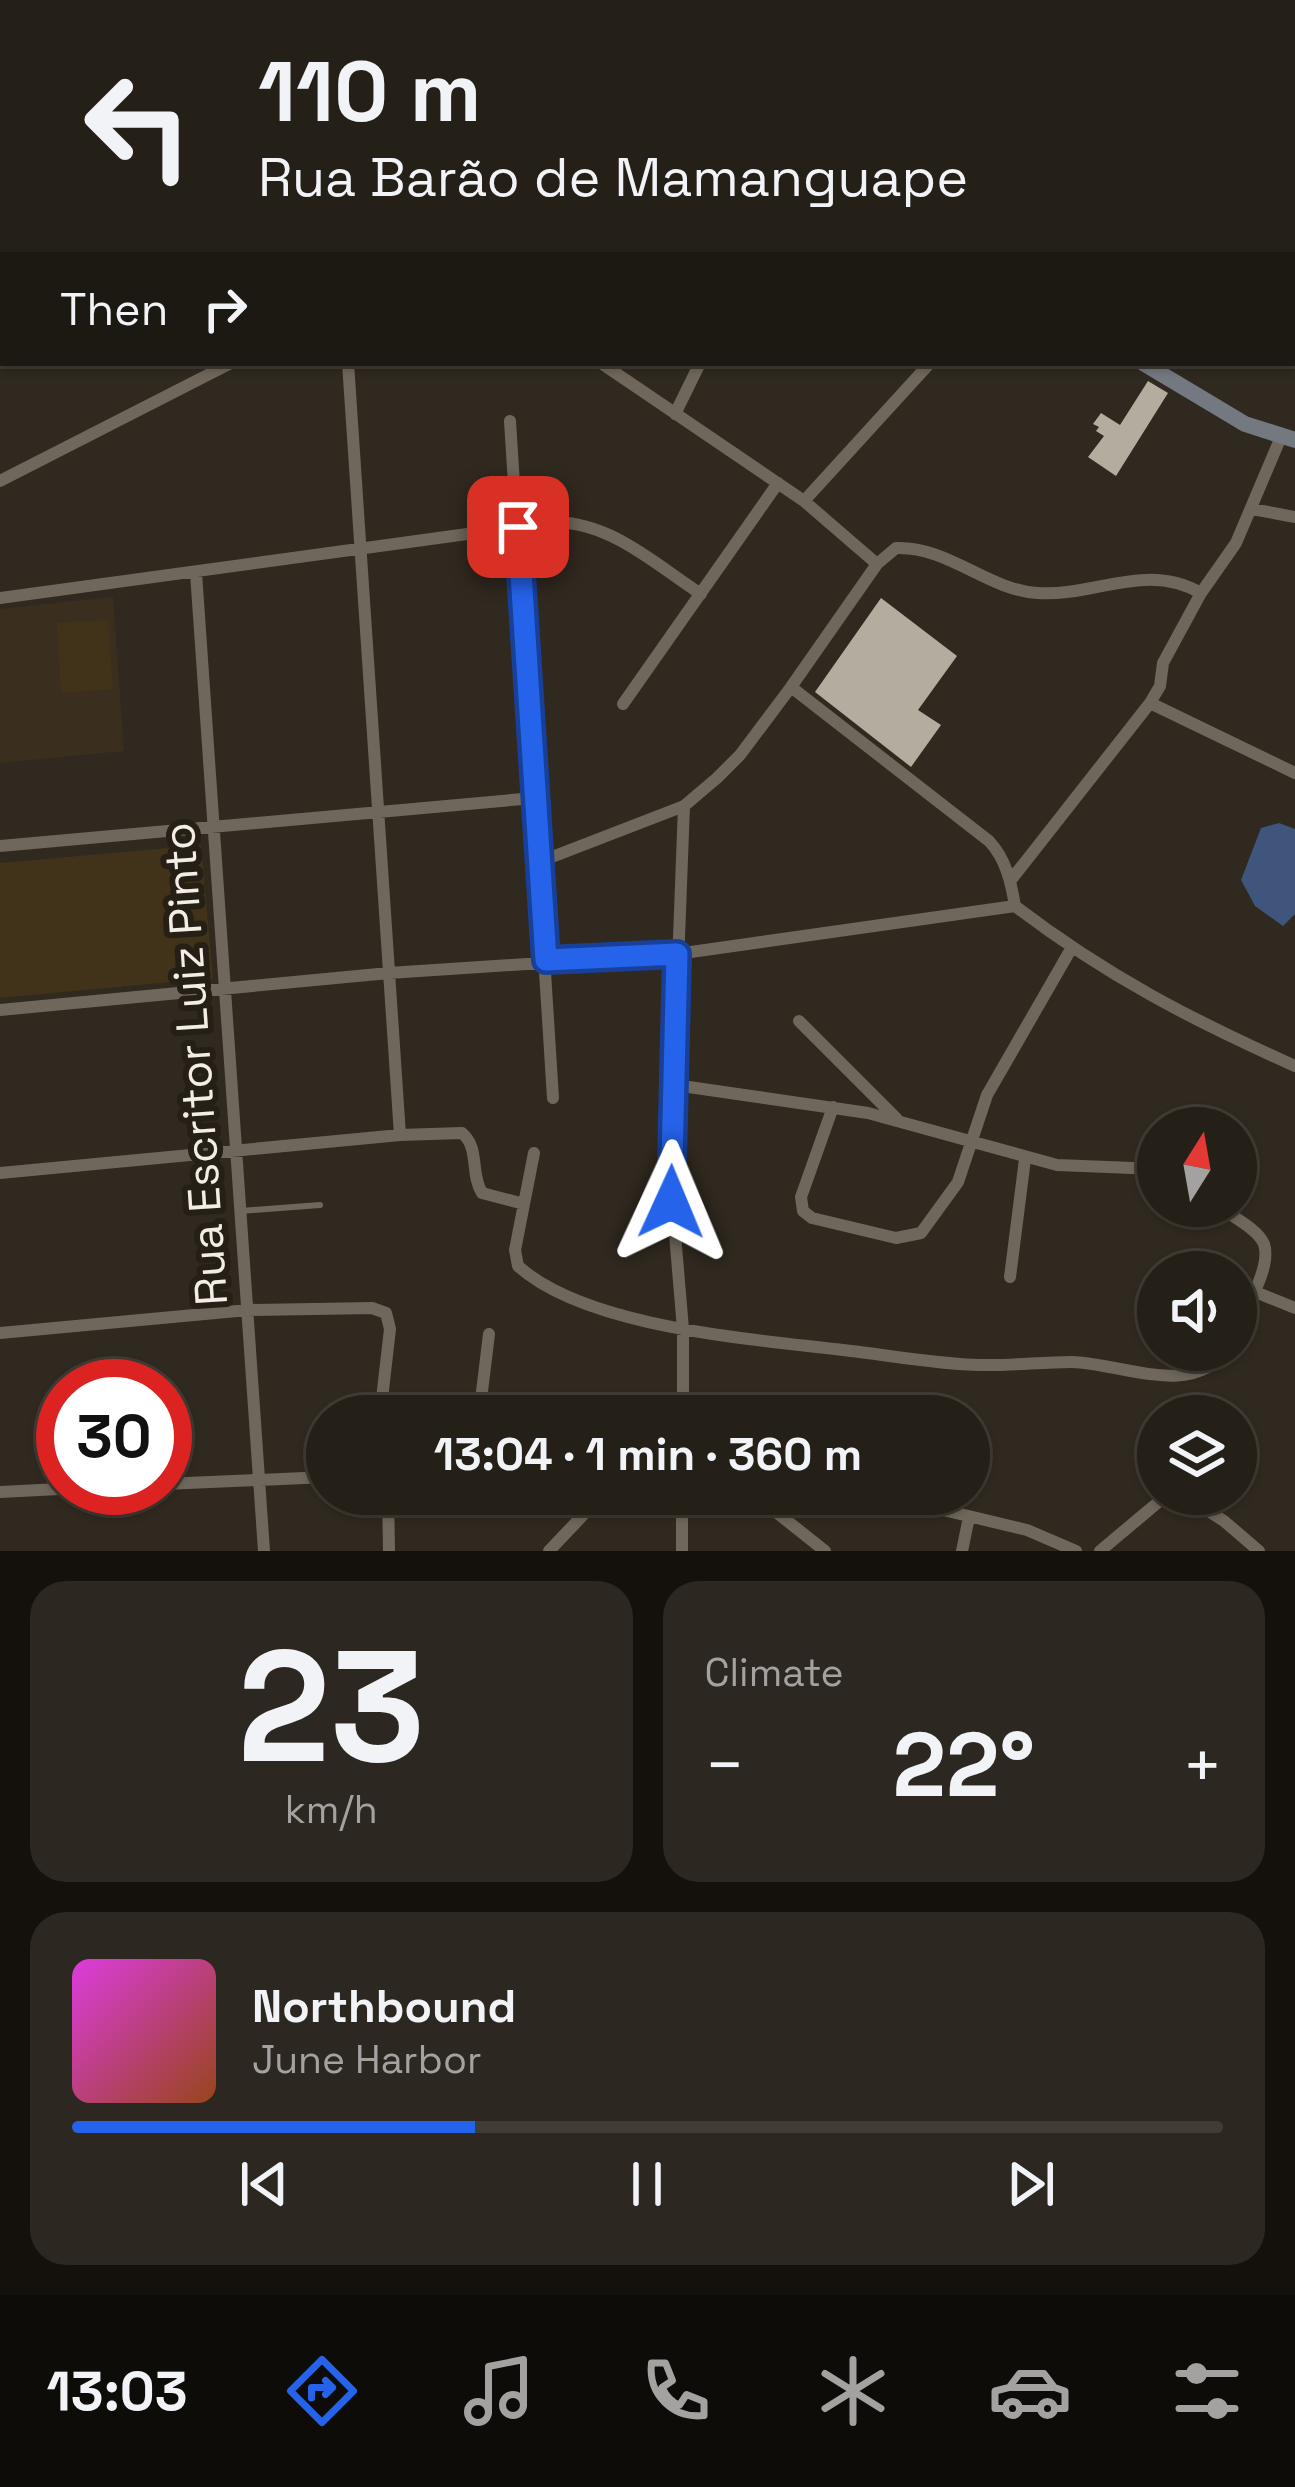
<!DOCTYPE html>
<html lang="en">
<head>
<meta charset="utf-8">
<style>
	:root { --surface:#241f17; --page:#2c2720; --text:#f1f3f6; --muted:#a3a2a1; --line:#413d36; --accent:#2563eb }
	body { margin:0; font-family:"Space Grotesk",sans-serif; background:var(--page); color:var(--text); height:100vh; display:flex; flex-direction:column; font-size:45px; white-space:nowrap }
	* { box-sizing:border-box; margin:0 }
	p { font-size:39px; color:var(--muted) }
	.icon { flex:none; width:66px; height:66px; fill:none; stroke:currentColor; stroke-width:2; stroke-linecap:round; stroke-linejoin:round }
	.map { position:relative; height:1551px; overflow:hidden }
	.details { display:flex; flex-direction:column; gap:30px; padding:30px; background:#14110d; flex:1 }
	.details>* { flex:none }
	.hud { position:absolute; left:0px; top:0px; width:1296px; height:366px; box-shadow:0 3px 9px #0004,0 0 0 3px var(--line); background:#241f17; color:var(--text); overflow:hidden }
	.needle { width:78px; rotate:11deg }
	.fabs { position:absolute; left:1137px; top:1107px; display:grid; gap:24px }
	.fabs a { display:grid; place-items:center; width:120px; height:120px; border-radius:50%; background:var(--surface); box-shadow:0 3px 9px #0004,0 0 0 3px var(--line); font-size:60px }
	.speed { position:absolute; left:36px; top:1359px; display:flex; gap:24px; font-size:60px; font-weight:700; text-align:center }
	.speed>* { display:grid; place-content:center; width:156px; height:156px; border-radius:50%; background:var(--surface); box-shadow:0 3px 9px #0004,0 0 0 3px var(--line); line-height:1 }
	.speed .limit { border:18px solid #d22; background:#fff; color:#111 }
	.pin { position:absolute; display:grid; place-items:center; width:102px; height:102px; color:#fff; margin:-51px; border-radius:24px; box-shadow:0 6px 18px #0006 }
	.me { position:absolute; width:132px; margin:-66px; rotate:1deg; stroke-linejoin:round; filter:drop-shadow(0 0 9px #0008) }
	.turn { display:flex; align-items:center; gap:42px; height:252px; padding:0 60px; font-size:54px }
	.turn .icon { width:156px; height:156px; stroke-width:2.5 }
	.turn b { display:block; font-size:84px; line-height:102px }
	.then { display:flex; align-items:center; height:114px; padding:0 60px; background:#0003; gap:24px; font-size:45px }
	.big { font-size:90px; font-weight:800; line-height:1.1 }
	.details .card { flex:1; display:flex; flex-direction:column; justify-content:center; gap:18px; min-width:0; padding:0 42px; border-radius:36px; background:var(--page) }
	.details .dial { align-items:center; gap:0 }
	.dial b { font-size:156px; line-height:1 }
	.song { display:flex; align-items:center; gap:36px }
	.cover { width:144px; height:144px; border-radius:18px; background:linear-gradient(135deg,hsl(300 70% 55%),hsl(20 70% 35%)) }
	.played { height:12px; border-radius:6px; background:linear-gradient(90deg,var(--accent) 35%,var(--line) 35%) }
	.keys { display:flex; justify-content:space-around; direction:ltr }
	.heat { display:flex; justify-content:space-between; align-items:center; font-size:66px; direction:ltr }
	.details .tiles { flex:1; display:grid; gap:30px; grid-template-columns:1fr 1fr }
	.card:last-child { grid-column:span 2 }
	.trip { position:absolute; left:306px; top:1395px; width:684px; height:120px; border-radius:60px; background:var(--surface); box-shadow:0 3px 9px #0004,0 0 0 3px var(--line); font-weight:800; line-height:120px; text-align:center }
	.tabs { display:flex; height:192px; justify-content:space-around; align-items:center; background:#0e0c09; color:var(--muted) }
	.tabs .icon { width:84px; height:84px }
	.tabs .selected { color:var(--accent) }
	.tabs b { font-size:54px; color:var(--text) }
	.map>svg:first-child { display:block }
</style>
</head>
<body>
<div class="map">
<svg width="1295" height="1551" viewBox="0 0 1295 1551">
	<rect width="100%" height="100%" fill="#30291f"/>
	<path fill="#3a2f1f" d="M113,597l11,154 -124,12v-154z"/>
	<path fill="#41321a" d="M108,620l5,69 -52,4 -4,-70z
		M201,845l12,133 -213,20v-135z"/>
	<path fill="#3f557c" d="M1279,823l16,6v85l-12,12 -28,-20 -14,-26 20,-52z"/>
	<path fill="#b4ac9f" d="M1148,381l20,12 -52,83 -28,-19 16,-21 -8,-5 3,-4 -6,-3 8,-11 19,12z
		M881,598l76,58 -39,54 23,15 -30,42 -96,-75z"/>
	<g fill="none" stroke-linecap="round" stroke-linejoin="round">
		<path stroke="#6f675b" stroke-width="6" d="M241,1211l79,-6"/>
		<path stroke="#6f675b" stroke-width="12" d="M399,0l1,3
			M735,0l5,3
			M827,0l1,3
			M1293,160l2,1
			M1,218l2,-1
			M348,363l52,772
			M601,363l203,138 73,63
			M675,414l25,-51
			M510,421l43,677
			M0,481l231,-118
			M804,501l126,-138
			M1252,509l43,8
			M196,573l68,978
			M0,598l555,-76c57,1 100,42 146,72
			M791,687l198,154c17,18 22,41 26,65 92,70 175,113 280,160
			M1150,703l145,70
			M623,704l155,-221
			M0,846l534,-48
			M539,862l145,-56 33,-28 23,-23 51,-68 86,-123 19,-16c52,-2 92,42 141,45 58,4 109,-32 164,0
			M1011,880l139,-177 10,-17 3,-23 38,-70 35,-50 45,-106
			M0,1010l389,-37 288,-19 338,-48
			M799,1021l98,98
			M675,1085l193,28 189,52 101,4
			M833,1107l-32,90 2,14 9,7 84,20 25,-5 37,-51 29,-87 84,-146
			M0,1173l400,-38 62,-2c18,15 8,41 20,60l42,11 -9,46 3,16c69,62 235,73 325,84 45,5 91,14 137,15 30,1 61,-3 92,-3 48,1 121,37 154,-12
			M524,1204l10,-51
			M1218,1206c13,10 40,23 46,38 8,24 -19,64 -28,85
			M1010,1277l15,-118
			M1253,1291l42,17
			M0,1333l248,-23 124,-2 14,5 4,16 -10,87
			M479,1416l10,-82
			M683,1416v-87l-13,-154 14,-369
			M165,1484l162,-7
			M0,1492l79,-4
			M388,1494l1,57
			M721,1494l55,18 49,39
			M877,1494l150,36 49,21
			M1182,1494l42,27 35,30
			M549,1551l54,-57
			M682,1551v-57
			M962,1551l7,-34
			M1100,1551l68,-57"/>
		<path stroke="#737881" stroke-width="16" d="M0,148l3,1
			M1143,363l102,61 50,16"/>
	</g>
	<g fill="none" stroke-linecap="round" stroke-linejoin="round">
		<defs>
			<path id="route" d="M518,527l28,433 131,-6 -6,248"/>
		</defs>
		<use href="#route" stroke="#184099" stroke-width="30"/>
		<use href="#route" stroke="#2563eb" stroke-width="21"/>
	</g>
	<g text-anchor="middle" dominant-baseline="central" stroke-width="12" stroke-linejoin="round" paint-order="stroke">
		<g font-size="45" fill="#f2ede6" stroke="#261f15">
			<text transform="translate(195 1064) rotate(-94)">Rua Escritor Luiz Pinto</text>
		</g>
	</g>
</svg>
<div class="fabs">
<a><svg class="needle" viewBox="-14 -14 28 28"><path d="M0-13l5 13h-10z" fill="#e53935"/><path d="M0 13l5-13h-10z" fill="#a3a2a1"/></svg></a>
<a><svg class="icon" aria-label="sound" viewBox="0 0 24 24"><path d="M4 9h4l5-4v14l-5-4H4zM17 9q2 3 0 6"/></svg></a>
<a><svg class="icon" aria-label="layers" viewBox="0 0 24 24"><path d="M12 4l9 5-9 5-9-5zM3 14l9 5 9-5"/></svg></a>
</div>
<div class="speed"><div class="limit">30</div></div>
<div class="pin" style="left:518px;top:527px;background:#d93025"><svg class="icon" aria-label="arrive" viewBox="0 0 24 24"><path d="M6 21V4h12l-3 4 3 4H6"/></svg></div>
<svg class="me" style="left:671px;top:1202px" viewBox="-20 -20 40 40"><path d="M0-17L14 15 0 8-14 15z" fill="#2563eb" stroke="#fff" stroke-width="4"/></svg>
<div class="trip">13:04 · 1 min · 360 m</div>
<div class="hud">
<div class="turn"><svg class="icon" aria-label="left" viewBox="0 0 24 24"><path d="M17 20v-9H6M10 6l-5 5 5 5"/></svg><div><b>110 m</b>Rua Barão de Mamanguape</div></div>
<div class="then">Then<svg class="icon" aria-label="right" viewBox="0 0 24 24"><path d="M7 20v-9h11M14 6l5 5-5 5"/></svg></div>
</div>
</div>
<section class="details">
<div class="tiles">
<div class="card dial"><b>23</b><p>km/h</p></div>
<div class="card"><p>Climate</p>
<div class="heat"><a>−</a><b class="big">22°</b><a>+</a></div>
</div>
<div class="card">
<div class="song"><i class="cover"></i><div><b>Northbound</b><p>June Harbor</p></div></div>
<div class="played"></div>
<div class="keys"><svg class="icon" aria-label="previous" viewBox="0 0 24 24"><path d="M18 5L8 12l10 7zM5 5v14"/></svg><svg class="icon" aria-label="pause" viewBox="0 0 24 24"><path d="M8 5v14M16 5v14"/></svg><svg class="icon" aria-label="next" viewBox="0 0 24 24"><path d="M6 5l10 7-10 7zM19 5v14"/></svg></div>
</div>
</div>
</section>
<nav class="tabs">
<b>13:03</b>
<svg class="icon selected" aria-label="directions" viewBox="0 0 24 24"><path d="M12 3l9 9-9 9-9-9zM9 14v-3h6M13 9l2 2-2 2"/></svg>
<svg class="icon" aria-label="music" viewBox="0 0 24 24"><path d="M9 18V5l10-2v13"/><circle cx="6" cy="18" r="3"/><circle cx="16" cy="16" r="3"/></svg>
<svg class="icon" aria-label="phone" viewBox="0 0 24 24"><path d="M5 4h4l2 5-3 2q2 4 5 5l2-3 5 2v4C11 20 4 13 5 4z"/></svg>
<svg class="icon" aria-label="climate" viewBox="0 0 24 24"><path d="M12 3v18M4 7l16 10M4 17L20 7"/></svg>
<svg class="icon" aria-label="car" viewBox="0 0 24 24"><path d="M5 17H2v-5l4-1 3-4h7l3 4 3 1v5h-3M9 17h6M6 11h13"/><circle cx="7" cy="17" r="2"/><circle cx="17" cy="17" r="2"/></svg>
<svg class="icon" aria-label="filters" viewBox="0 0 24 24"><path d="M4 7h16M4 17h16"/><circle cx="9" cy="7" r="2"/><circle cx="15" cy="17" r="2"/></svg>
</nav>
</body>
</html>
